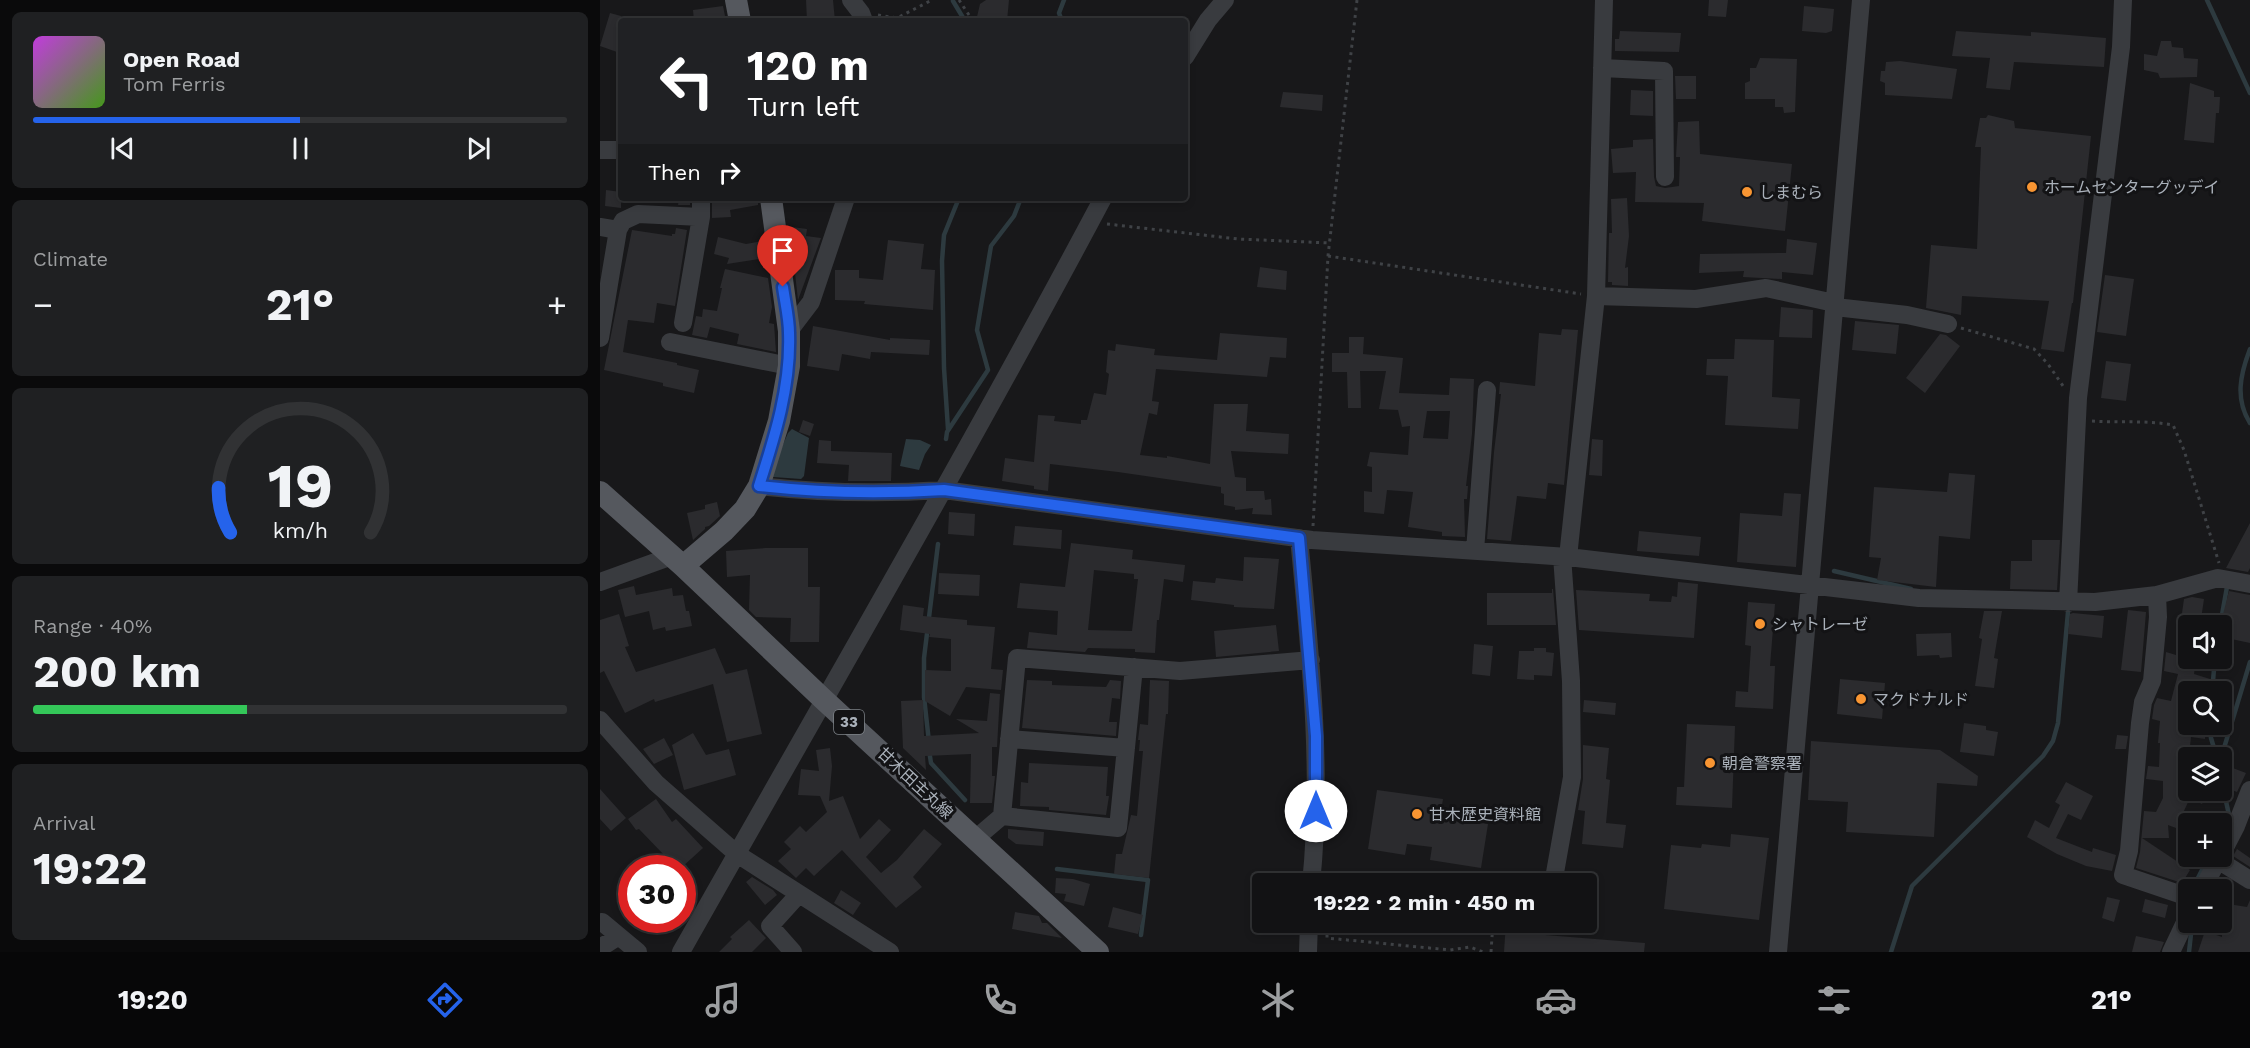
<!DOCTYPE html>
<html lang="en">
<head>
<meta charset="utf-8">
<style>
	:root { --surface:#121214; --page:#1f2022; --text:#f1f3f6; --muted:#9c9ea0; --line:#313234; --accent:#2563eb }
	body { margin:0; font-family:"Work Sans","Noto Sans JP",sans-serif; background:var(--page); color:var(--text); height:100vh; display:flex; flex-direction:column; font-size:22px; white-space:nowrap }
	* { box-sizing:border-box; margin:0 }
	p { font-size:20px; color:var(--muted) }
	.icon { flex:none; width:33px; height:33px; fill:none; stroke:currentColor; stroke-width:2; stroke-linecap:round; stroke-linejoin:round }
	.map { position:relative; flex:1; overflow:hidden }
	.panel { display:flex; flex-direction:column; gap:12px; padding:12px; background:#0a0a0b; width:600px }
	.panel>* { flex:none }
	.banner { position:absolute; left:18px; top:18px; width:570px; height:183px; border-radius:6px; box-shadow:0 3px 9px #0003,0 0 0 2px var(--line); background:#202124; color:#fff; overflow:hidden }
	.tools { position:absolute; left:1578px; top:615px; display:grid; gap:12px }
	.tools a { display:grid; place-items:center; width:54px; height:54px; border-radius:6px; background:var(--surface); box-shadow:0 3px 9px #0003,0 0 0 2px var(--line); font-size:30px }
	.speed { position:absolute; left:18px; top:855px; display:flex; gap:12px; font-size:30px; font-weight:700; text-align:center }
	.speed>* { display:grid; place-content:center; width:78px; height:78px; border-radius:50%; background:var(--surface); box-shadow:0 3px 9px #0003,0 0 0 2px var(--line); line-height:1 }
	.speed .limit { border:9px solid #d22; background:#fff; color:#111 }
	.pin { position:absolute; display:grid; place-items:center; width:51px; height:51px; color:#fff; margin:-62px -26px; border-radius:50% 50% 50% 0; rotate:-45deg; box-shadow:0 0 6px #0007 }
	.pin .icon { rotate:45deg }
	.me { position:absolute; width:66px; margin:-33px; rotate:0deg; stroke-linejoin:round; filter:drop-shadow(0 0 4px #0008) }
	.turn { display:flex; align-items:center; gap:21px; height:126px; padding:0 30px; font-size:27px }
	.turn .icon { width:78px; height:78px; stroke-width:2.5 }
	.turn b { display:block; font-size:42px; line-height:51px }
	.then { display:flex; align-items:center; height:57px; padding:0 30px; background:#0003; gap:12px; font-size:22px }
	.big { font-size:45px; font-weight:700; line-height:1.1 }
	.panel .card { flex:1; display:flex; flex-direction:column; justify-content:center; gap:9px; min-width:0; padding:0 21px; border-radius:9px; background:var(--page) }
	.panel .dial { align-items:center; gap:0 }
	.dial svg { height:156px; overflow:visible; fill:none; stroke:var(--line); stroke-width:7; stroke-linecap:round; text-anchor:middle }
	.dial text { fill:var(--text); stroke:none }
	.song { display:flex; align-items:center; gap:18px }
	.cover { width:72px; height:72px; border-radius:9px; background:linear-gradient(135deg,hsl(290 70% 55%),hsl(100 70% 35%)) }
	.played { height:6px; border-radius:3px; background:linear-gradient(90deg,var(--accent) 50%,var(--line) 50%) }
	.keys { display:flex; justify-content:space-around; direction:ltr }
	.heat { display:flex; justify-content:space-between; align-items:center; font-size:33px; direction:ltr }
	.charge { height:9px; border-radius:4px; background:linear-gradient(90deg,#34c759 40%,var(--line) 0) }
	.trip { position:absolute; left:652px; top:873px; width:345px; height:60px; border-radius:6px; background:var(--surface); box-shadow:0 3px 9px #0003,0 0 0 2px var(--line); font-weight:700; line-height:60px; text-align:center }
	.tab-bar { display:flex; height:96px; justify-content:space-around; align-items:center; background:#070708; color:var(--muted) }
	.tab-bar .icon { width:42px; height:42px }
	.tab-bar .selected { color:var(--accent) }
	.tab-bar b { font-size:27px; color:var(--text) }
	main { display:flex; flex:1; min-height:0 }
	.map>svg:first-child { display:block }
</style>
</head>
<body>
<main>
<section class="panel">
<div class="card">
<div class="song"><i class="cover"></i><div><b>Open Road</b><p>Tom Ferris</p></div></div>
<div class="played"></div>
<div class="keys"><svg class="icon" aria-label="previous" viewBox="0 0 24 24"><path d="M18 5L8 12l10 7zM5 5v14"/></svg><svg class="icon" aria-label="pause" viewBox="0 0 24 24"><path d="M8 5v14M16 5v14"/></svg><svg class="icon" aria-label="next" viewBox="0 0 24 24"><path d="M6 5l10 7-10 7zM19 5v14"/></svg></div>
</div>
<div class="card"><p>Climate</p>
<div class="heat"><a>−</a><b class="big">21°</b><a>+</a></div>
</div>
<div class="card dial"><svg viewBox="0 0 100 80">
<path d="M14 69A42 42 0 1 1 86 69"/>
<path d="M14 69A42 42 0 0 1 8 46" stroke="#2563eb"/>
<text x="50" y="56" font-size="32" font-weight="700">19</text>
<text x="50" y="72" font-size="11">km/h</text>
</svg></div>
<div class="card"><p>Range · 40%</p><b class="big">200 km</b><div class="charge"></div></div>
<div class="card"><p>Arrival</p><b class="big">19:22</b></div>
</section>
<div class="map">
<svg width="1650" height="952" viewBox="0 0 1650 952">
	<rect width="100%" height="100%" fill="#18181a"/>
	<path fill="#2d3a3f" d="M192,429l17,9 -5,38 -3,3 -28,-2 -2,-5 17,-39z
		M306,439l14,1 11,5 -6,9 -6,16 -19,-4z"/>
	<g fill="none" stroke-linecap="round" stroke-linejoin="round">
		<path stroke="#2d3a3f" stroke-width="4.5" d="M1607,0l43,93
			M353,1l12,20
			M462,21l-3,-8 5,-13
			M1650,349c-10,26 -15,50 0,74
			M348,429l-4,-61 -2,-107 2,-26 15,-37
			M346,439l1,-7 41,-62 -11,-40 14,-84 23,-30 7,-18
			M1234,571l77,18
			M1620,626l7,-39
			M1612,692l3,-34
			M1609,724l2,14 6,20
			M329,742l-5,-45v-39l14,-114
			M329,750l2,13 34,37
			M1621,758l29,-96
			M1622,783l7,32 -7,20
			M457,869l91,11 -7,55
			M1592,890l11,-22
			M1291,952l21,-66 131,-130 10,-15 5,-18 10,-111
			M1589,952l3,-27"/>
	</g>
	<path fill="#2b2b2e" fill-rule="evenodd" d="M206,0h27l2,21h-28z
		M386,0h23l-2,21h-31l4,-17z
		M1109,0h19l-2,17 -18,-1z
		M123,6l3,15h-32l-1,-11z
		M1204,6l30,3 -2,22 -6,2 -24,-2z
		M10,13l11,3v24l-4,12 -17,-6z
		M1020,31l61,2 -2,19 -64,-1v-12h4z
		M1356,31l75,5v-4l75,6 -2,29 -90,-5 -4,28 -24,-2 4,-30 -38,-2z
		M1561,41h10l1,6 11,1 1,10 14,1 -1,18 -37,1 -2,-5 -14,-3v-16l13,2z
		M1160,58l37,1 -2,53 -11,1 -1,-6h-8v-8h-30v-16l5,-2v-13h6z
		M1300,61l57,8 -5,30 -67,-4v-12l-5,-2 1,-10h4l1,-9z
		M1075,76h21v23h-20z
		M1590,83l24,8v6h6l-1,16h-3l-2,30 -30,-3z
		M1031,90l22,1v25l-23,-1z
		M683,92l40,3 -1,16 -42,-4z
		M1388,115l26,6 1,7 76,8 -18,167h-1l-8,49 -23,-3 8,-48 -87,-5 -1,19 -35,-7 5,-63 46,4 4,-102h-6l5,-29h6z
		M1099,121l1,33 92,10 -7,67 -83,-10 2,-18 -69,-1 1,-30 -23,1 -2,-24 22,-2v-7l20,-1 1,38 2,9 9,2 14,-2 1,-29h-4l2,-35z
		M6,190l15,2v16l-16,-2z
		M79,198h11v7h-12z
		M112,198h46v7l-28,5 1,7 -19,1z
		M1027,198l2,38 -4,32 3,-1v19l-16,-1v-3h-4l1,-49h3l-1,-34z
		M192,227l15,2 -1,7 15,2 -23,62 -4,-36 1,-10h-3l-2,-15z
		M76,228l11,2 -12,76 -18,-3 -3,20 -26,-3 -5,32 54,11v2l22,5 -5,23 -31,-7v-3l-59,-13 28,-140 40,6v-2h3z
		M118,237l28,7 17,-3 3,17 -39,6 2,-6 -15,-4z
		M1187,239l30,4 -4,32 -31,-3v7l-39,-2 1,-6 -45,2 1,-19 86,-1z
		M288,240l36,4 -3,25 14,1 -2,40 -69,-6 1,-3 -30,-1v-30h24v8l24,2z
		M660,267l27,4 -1,19 -29,-3z
		M125,269l43,9 4,29 -3,16 5,1 2,28 -39,-8 2,-10 -29,-7 -3,11 -15,-3 4,-19 6,1 1,-8 14,2 5,-23h-2z
		M1505,275l29,4 -8,57 -29,-4z
		M1181,307l32,3 -1,28 -33,-1z
		M1255,321l44,4 -3,29 -44,-4z
		M213,326l77,14v-2l40,2 -1,15 -58,-3 -1,7 -28,-5 -3,17 -32,-5z
		M962,329l16,1 -14,155 -16,-2 -2,16 -29,-3 -6,45 -24,-2 7,-87 7,-58h-2l1,-12 35,4 4,-53 22,2z
		M620,333l67,5 -1,20 -16,-1 -3,20 -111,-8 -4,32 7,1 -2,13 -8,-2 -9,42 27,3v-2l43,8 4,-60h34l-2,27 43,3 -1,20 -57,-3 4,26 11,1v13h18l1,9 6,-1 1,16 -20,-1 1,-6 -18,2v-3l-11,-2v-11l-3,-1v-6l-103,-15 -68,-8 -2,27 -14,-2v-3l-32,-5 3,-23 29,4 4,-47 17,1 -1,5 27,3v-4h6l7,-27 12,2 3,-21 -3,-2 2,-22 7,1 1,-7 39,5 -1,6 63,5z
		M1340,334l6,1 14,11 -35,47 -19,-15z
		M749,337h15l-1,17 40,4 -4,35 50,2 1,-17 24,1 -2,55 -6,52h2l-1,13h-3l1,38 -23,-1v-4l-34,-5 5,-35 -26,-2 -3,24 -20,-2v-21l8,1v-25l-5,-1 3,-14 38,3 2,-29 -8,1 -4,-17 -19,-1 7,-38h-26l1,37h-13l-1,-36h-15v-19h17zM827,411h23l-2,28 -25,-1z
		M1135,339l39,1 -2,57 28,2 -2,30 -73,-4 3,-49 -22,-1 1,-16h27z
		M1506,361l25,3 -5,37 -25,-3z
		M203,420l11,4 -4,12 -11,-4z
		M992,439l11,1 -1,36 -13,-1z
		M219,440l12,1v10l61,2 -1,28h-43l1,-16 -32,-2z
		M1349,473l26,2 -5,64 -31,-3 -3,51 -59,-7 4,-22 -12,-1 5,-70 73,5z
		M1184,493l17,1 -5,73 -59,-5 3,-49 42,3z
		M117,502l3,14 -11,10 -4,1v2l-12,11 -6,-27 18,-4v-4z
		M349,512l26,2 -1,22 -26,-2z
		M1650,523v45l-2,4 -22,-4z
		M415,526l47,4 -1,19 -48,-4z
		M1039,531l62,6 -2,19 -62,-5z
		M1432,540h28l-3,50 -47,-1 1,-28h21z
		M471,543l62,7 -1,9 53,6 -2,17 -19,-3 -5,41h-2l-2,33 -20,-1v-3l-47,-1 -3,4 -58,-4 2,-16 28,3 1,-24 -41,-3 3,-25 45,4zM494,570l40,4v5h4l-6,52 -44,-1z
		M166,548h42v39h12l-1,55h-29l1,-24 -35,-1 -7,-7 1,-35 -23,2 -1,-26z
		M644,557l35,2 -5,50 -40,-2v-2l-43,-5 2,-19 22,2 1,-5 27,3z
		M339,573l41,2 -1,21 -41,-2z
		M1078,582l20,2 -4,54 -115,-8 -3,-40 74,4 -1,7 22,1 1,-6 5,1z
		M34,586l2,9 36,-7 1,8 10,-1 3,16h3l3,15 -26,5 -1,-4 -12,3 -4,-19 -24,6 -7,-27z
		M952,589h1l3,36h-69v-32h65z
		M1629,591l21,4v48l-28,-6v-11h-2z
		M1592,597l12,2 -4,27h-12v32l8,2 -2,14 16,5 -3,13h-19v32h18l-1,15 -14,-2 -1,9h-6l-2,44h27l-7,14 -12,-6 -14,30 -8,-3 1,13h-27l48,32 -8,13 -46,-15 4,-16 4,-41 12,1 7,-14v-17l-17,-2 2,-13 11,1 1,-24h-2l2,-22 -8,-2 2,-14 3,-7 14,3 7,-27 -14,-3 2,-19 10,3 8,-56z
		M1148,602l27,2 -5,62h5l-2,43 -38,-2 1,-16 12,1 3,-46 -6,-1z
		M303,605l21,3 -1,8 44,4v5l28,2 -4,42 12,1 -2,20 -35,-3 -16,29 -25,-15v-31l26,1v-32l-22,-2 1,-3 -30,-4z
		M1528,610l18,2 -5,60 -20,-2z
		M1384,611h18l-8,47 4,1 -4,29 -19,-2 7,-47 -3,-1z
		M1473,613l31,3 -2,22 -34,-4 2,-20z
		M19,614l10,32 -4,1 11,25 79,-24 11,26 21,-5 15,65 -35,8 -14,-58 -58,18 -1,-3 -29,14 -21,-42 -4,2v-53z
		M676,625l3,26 -63,6 -2,-26z
		M1351,633l1,24 -12,1 -1,-3 -22,1 -1,-22z
		M874,644l19,2 -3,30 -18,-2z
		M934,648h12v4l8,1 -2,23 -18,-1v5l-17,-1 2,-28h15z
		M1240,679l45,4 -3,36 -45,-5z
		M427,680l25,1v4l54,2 4,-7 11,1 -1,18 -8,-1 -3,24h8l-1,14 -94,-8z
		M550,680l19,1 -1,33h-2l-17,164 -35,-4 2,-20h6l9,-39 6,1 6,-65h-4l1,-11h-2l2,-16 8,1z
		M390,693l10,1 -3,53h-5v29h3l-3,27h-22l1,-49 -46,2 1,14 -23,-22 -2,-47 22,-1 1,36 55,-3 -23,-14 31,2z
		M984,700l32,3 -1,12 -32,-3z
		M1364,723l22,3v4l12,2 -4,24 -34,-4z
		M1087,724l48,2 -3,82 -56,-3 1,-18h7z
		M93,733l13,22 23,-6 7,26 -52,15 -12,-45z
		M1517,735l11,1 -2,13h-11z
		M64,738l9,17 -19,9 -11,-15z
		M1211,741l129,9 38,26 -1,10 -40,-3 -3,54 -88,-5 2,-30 -40,-2z
		M983,745l26,3 -3,31 4,1 -4,43 20,2 -3,23 -41,-4 3,-33 -7,-1 5,-31z
		M230,748l2,18 -3,35 14,-5 17,43 19,-20 12,11 -25,27 15,16 16,-13 27,-31 18,15 -29,33 9,10 -26,21 -54,-58 -28,26 -8,-8 -10,10 -18,-17 13,-12 -7,-7 16,-16 6,6 21,-20 -7,-16 -22,-1 3,-26 18,2 -3,-21z
		M429,763l79,4 -2,29h3l-3,19 -57,-5v-3l-29,-1 1,-24 7,1z
		M1630,767l16,6 -9,19 -14,-5z
		M1466,782l27,14 -12,24 -13,-6 -12,24 36,14 1,-4 23,7 -4,16 -26,-5 -29,-12 -30,-17 8,-17 14,8 11,-23 -5,-3z
		M0,789l26,29 -15,13 -11,-12z
		M777,790l66,9 -3,18 48,7 -7,44 -51,-8 2,-13 -25,-3 -2,11 -37,-6z
		M56,799l16,23 4,-3 27,29 -22,20h-31l15,-12 -26,-27 -3,1 -8,-11z
		M408,829l36,3 -1,14 -27,-2 -8,-6z
		M1131,834l38,4 -10,82 -95,-11 7,-64 30,3 1,-4 28,3z
		M1637,849l13,9v9l-17,-11z
		M152,877l21,13 4,5 -12,10 -19,-23z
		M456,878l17,1 17,5 -6,22 -20,-5 2,-7 -11,-1z
		M241,890l20,13 -8,12 -19,-12z
		M1507,897l13,3 -6,22 -12,-4z
		M1545,899l23,6 -3,13 -23,-6z
		M1650,900v52h-52l7,-21 17,6v-19l10,3 -10,-7v-11l25,4z
		M513,907l30,8 -5,19 -30,-7z
		M415,912l24,4 3,7h5l15,15 -50,-9z
		M149,920l17,18 -14,14h-33l13,-13 -2,-2z
		M906,922h40l-1,13 100,8 -1,9h-140z
		M1536,936l28,6 -4,10h-28z"/>
	<g fill="none" stroke-linecap="round" stroke-linejoin="round">
		<path stroke="#3f4246" stroke-width="3" stroke-dasharray="3 4.5" stroke-linecap="butt" d="M359,0l14,21
			M278,15l19,3 35,-18
			M507,224l131,15 92,4
			M728,256l253,38
			M1361,328l73,21 14,15 15,22
			M1492,421c27,2 55,-1 81,4l11,25 35,113
			M713,526l15,-270 29,-256
			M727,927v11l123,12 20,-3 13,5
			M891,952l2,-30"/>
		<path stroke="#393b3f" stroke-width="18" d="M251,0l10,13 3,8
			M585,57l23,-37 17,-20
			M1002,68l62,3 1,106
			M0,150h21
			M0,227l18,3
			M996,296l100,3 70,-11 59,13h10
			M1235,307l72,8 41,9
			M83,323l18,-106v-19
			M189,331l22,-29 35,-104
			M0,338l18,-108 5,-9 15,-7 63,3
			M70,342l119,24
			M159,486c62,7 124,8 185,4l368,50 256,17 351,41 176,4 62,-7 61,-17 32,6
			M699,538c11,115 24,230 12,346
			M875,551l12,-161
			M968,557l28,-261 8,-296
			M0,582l72,-26
			M1557,595l1,22 -6,64 -9,21 -3,21 -11,128 -6,24 65,22
			M1468,603l10,-205 43,-351 2,-47
			M0,720l56,63 81,71 153,98
			M409,739l117,9
			M402,816l116,12 16,-161
			M375,839l27,-23 15,-158 163,13 131,-11
			M1622,853l14,-27 14,-36
			M1618,860l32,20
			M953,884l19,-107 -1,-96 -9,-125
			M1602,890l18,-34
			M2,922l36,30
			M0,948l19,-12
			M81,952c142,-251 287,-500 422,-754
			M193,952l-23,-26 29,-32
			M708,952l1,-30
			M1178,952l83,-952
			M1571,952l17,-36"/>
		<path stroke="#55585e" stroke-width="22" d="M136,0l4,21
			M0,492l83,74 140,133 275,253
			M83,566l41,-35 21,-22 14,-23 20,-65 10,-55v-35l-18,-133"/>
	</g>
	<g fill="none" stroke-linecap="round" stroke-linejoin="round">
		<defs>
			<path id="route" d="M183,287c2,15 6,31 6,46 2,53 -14,103 -30,153 62,7 124,8 185,4l355,48 17,198v75"/>
		</defs>
		<use href="#route" stroke="#184099" stroke-width="15"/>
		<use href="#route" stroke="#2563eb" stroke-width="10"/>
	</g>
	<g fill="#f89532" stroke="#131315" stroke-width="2">
		<circle cx="1432" cy="187" r="6"/>
		<circle cx="1147" cy="192" r="6"/>
		<circle cx="1160" cy="624" r="6"/>
		<circle cx="1261" cy="699" r="6"/>
		<circle cx="1110" cy="763" r="6"/>
		<circle cx="817" cy="814" r="6"/>
	</g>
	<g text-anchor="middle" dominant-baseline="central" stroke-width="6" stroke-linejoin="round" paint-order="stroke">
		<rect fill="#131315" stroke="#7d8288" stroke-width="1.5" x="234" y="710" width="30" height="24" rx="4.5"/>
		<g font-size="15" font-weight="bold" fill="#aab1ba">
			<text x="249" y="722">33</text>
		</g>
		<g font-size="16" fill="#aab1ba" stroke="#131315" text-anchor="start">
			<text x="1444" y="187">ホームセンターグッデイ</text>
			<text x="1159" y="192">しまむら</text>
			<text x="1172" y="624">シャトレーゼ</text>
			<text x="1273" y="699">マクドナルド</text>
			<text x="1122" y="763">朝倉警察署</text>
			<text x="829" y="814">甘木歴史資料館</text>
		</g>
		<g font-size="16" fill="#aab1ba" stroke="#131315">
			<text transform="translate(315 783) rotate(43)">甘木田主丸線</text>
		</g>
	</g>
</svg>
<div class="tools">
<a><svg class="icon" aria-label="sound" viewBox="0 0 24 24"><path d="M4 9h4l5-4v14l-5-4H4zM17 9q2 3 0 6"/></svg></a>
<a><svg class="icon" aria-label="search" viewBox="0 0 24 24"><circle cx="10" cy="10" r="6"/><path d="M15 15l6 6"/></svg></a>
<a><svg class="icon" aria-label="layers" viewBox="0 0 24 24"><path d="M12 4l9 5-9 5-9-5zM3 14l9 5 9-5"/></svg></a>
<a>+</a>
<a>−</a>
</div>
<div class="speed"><div class="limit">30</div></div>
<div class="pin" style="left:183px;top:287px;background:#d93025"><svg class="icon" aria-label="arrive" viewBox="0 0 24 24"><path d="M6 21V4h12l-3 4 3 4H6"/></svg></div>
<svg class="me" style="left:716px;top:811px" viewBox="-20 -20 40 40"><circle r="19" fill="#fff"/><path d="M0-13L10 11 0 6-10 11z" fill="#2563eb"/></svg>
<div class="trip">19:22 · 2 min · 450 m</div>
<div class="banner">
<div class="turn"><svg class="icon" aria-label="left" viewBox="0 0 24 24"><path d="M17 20v-9H6M10 6l-5 5 5 5"/></svg><div><b>120 m</b>Turn left</div></div>
<div class="then">Then<svg class="icon" aria-label="right" viewBox="0 0 24 24"><path d="M7 20v-9h11M14 6l5 5-5 5"/></svg></div>
</div>
</div>
</main>
<nav class="tab-bar">
<b>19:20</b>
<svg class="icon selected" aria-label="directions" viewBox="0 0 24 24"><path d="M12 3l9 9-9 9-9-9zM9 14v-3h6M13 9l2 2-2 2"/></svg>
<svg class="icon" aria-label="music" viewBox="0 0 24 24"><path d="M9 18V5l10-2v13"/><circle cx="6" cy="18" r="3"/><circle cx="16" cy="16" r="3"/></svg>
<svg class="icon" aria-label="phone" viewBox="0 0 24 24"><path d="M5 4h4l2 5-3 2q2 4 5 5l2-3 5 2v4C11 20 4 13 5 4z"/></svg>
<svg class="icon" aria-label="climate" viewBox="0 0 24 24"><path d="M12 3v18M4 7l16 10M4 17L20 7"/></svg>
<svg class="icon" aria-label="car" viewBox="0 0 24 24"><path d="M5 17H2v-5l4-1 3-4h7l3 4 3 1v5h-3M9 17h6M6 11h13"/><circle cx="7" cy="17" r="2"/><circle cx="17" cy="17" r="2"/></svg>
<svg class="icon" aria-label="filters" viewBox="0 0 24 24"><path d="M4 7h16M4 17h16"/><circle cx="9" cy="7" r="2"/><circle cx="15" cy="17" r="2"/></svg>
<b>21°</b>
</nav>
</body>
</html>
